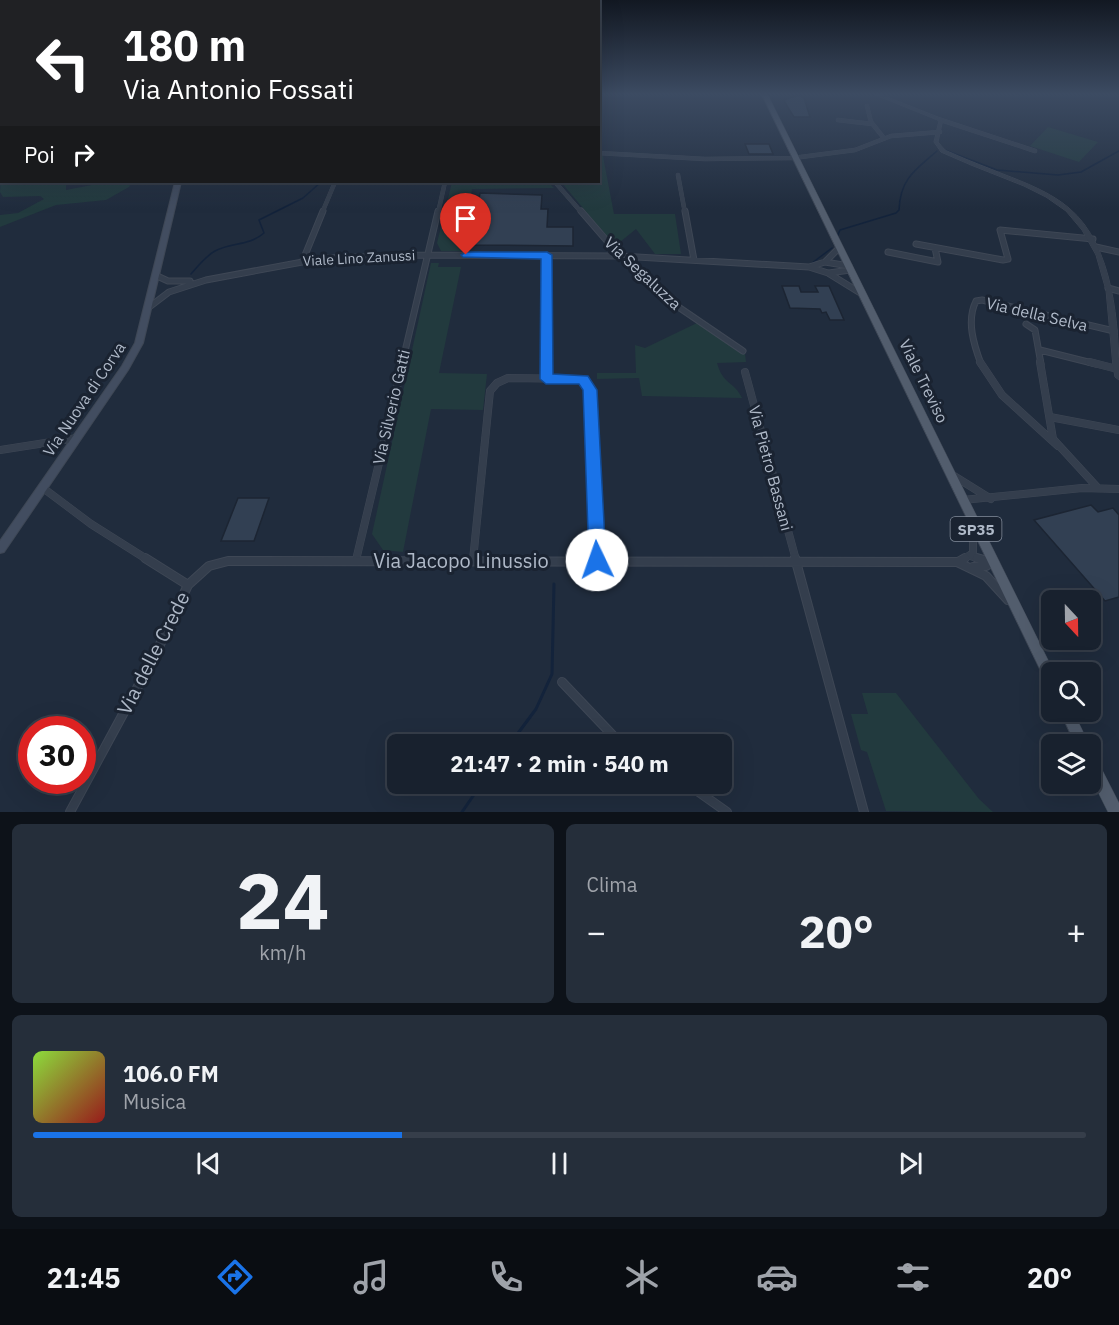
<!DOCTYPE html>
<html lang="it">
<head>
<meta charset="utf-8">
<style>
	:root { --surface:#18212e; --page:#252e3a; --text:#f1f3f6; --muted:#9fa3aa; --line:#363e4a; --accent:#1a73e8 }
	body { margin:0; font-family:"IBM Plex Sans",sans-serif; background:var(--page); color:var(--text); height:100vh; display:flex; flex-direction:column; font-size:22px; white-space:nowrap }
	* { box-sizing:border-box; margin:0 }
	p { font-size:20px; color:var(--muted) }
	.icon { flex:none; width:33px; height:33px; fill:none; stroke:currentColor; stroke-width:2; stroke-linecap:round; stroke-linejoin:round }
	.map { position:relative; height:812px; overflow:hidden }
	.details { display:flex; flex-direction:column; gap:12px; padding:12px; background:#0d1219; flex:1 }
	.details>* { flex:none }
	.banner { position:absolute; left:0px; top:0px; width:600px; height:183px; box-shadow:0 6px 24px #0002,0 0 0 2px var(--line); background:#202124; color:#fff; overflow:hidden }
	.needle { width:39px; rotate:158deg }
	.fabs { position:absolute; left:1041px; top:590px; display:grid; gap:12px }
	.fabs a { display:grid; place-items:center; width:60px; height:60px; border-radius:9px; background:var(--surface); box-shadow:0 6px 24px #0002,0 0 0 2px var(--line); font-size:30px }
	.speed { position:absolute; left:18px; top:716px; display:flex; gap:12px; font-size:30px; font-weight:700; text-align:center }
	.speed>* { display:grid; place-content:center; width:78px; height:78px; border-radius:50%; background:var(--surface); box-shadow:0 6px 24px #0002,0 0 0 2px var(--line); line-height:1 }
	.speed .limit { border:9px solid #d22; background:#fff; color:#111 }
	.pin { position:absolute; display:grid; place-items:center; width:51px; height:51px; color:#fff; margin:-62px -26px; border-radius:50% 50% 50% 0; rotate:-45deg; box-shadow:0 0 6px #0007 }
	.pin .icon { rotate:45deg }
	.me { position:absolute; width:66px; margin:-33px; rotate:357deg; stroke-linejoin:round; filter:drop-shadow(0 0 4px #0008) }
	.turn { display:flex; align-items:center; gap:21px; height:126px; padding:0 24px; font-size:27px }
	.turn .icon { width:78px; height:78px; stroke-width:2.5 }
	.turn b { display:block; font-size:42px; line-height:51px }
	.then { display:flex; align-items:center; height:57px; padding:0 24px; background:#0003; gap:12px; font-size:22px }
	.big { font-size:45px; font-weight:700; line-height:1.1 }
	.details .card { flex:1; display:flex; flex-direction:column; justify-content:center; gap:9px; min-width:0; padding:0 21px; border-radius:9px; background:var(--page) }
	.details .dial { align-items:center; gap:0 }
	.dial b { font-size:78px; line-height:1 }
	.song { display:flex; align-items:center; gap:18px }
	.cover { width:72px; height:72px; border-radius:9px; background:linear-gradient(135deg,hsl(90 70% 55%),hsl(0 70% 35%)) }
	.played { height:6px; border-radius:3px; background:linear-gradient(90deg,var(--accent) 35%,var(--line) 35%) }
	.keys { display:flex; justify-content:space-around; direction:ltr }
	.heat { display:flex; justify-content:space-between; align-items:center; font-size:33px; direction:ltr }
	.details .tiles { flex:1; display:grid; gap:12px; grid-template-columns:1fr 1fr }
	.card:last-child { grid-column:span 2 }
	.trip { position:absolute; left:387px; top:734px; width:345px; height:60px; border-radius:9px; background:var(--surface); box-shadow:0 6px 24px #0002,0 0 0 2px var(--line); font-weight:700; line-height:60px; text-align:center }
	.menu { display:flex; height:96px; justify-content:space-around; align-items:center; background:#0a0d12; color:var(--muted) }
	.menu .icon { width:42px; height:42px }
	.menu .active { color:var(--accent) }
	.menu b { font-size:27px; color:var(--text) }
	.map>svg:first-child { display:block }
</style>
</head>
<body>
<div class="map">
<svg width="1119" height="812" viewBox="0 0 1119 812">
	<rect width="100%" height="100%" fill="#202c3d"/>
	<path fill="#223a3e" d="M1048,127l50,15 -19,20 -49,-16z
		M599,156h4l11,58h61l6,40h-26l-19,-25 -21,17 -54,-64h37z
		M1,171l1,11h64v8l31,-6 34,-1 -2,4 -23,13 -50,5 -56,22v-12l18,-2 26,-14 -4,-3 -37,1 -3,-5z
		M452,182h96l6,6 -82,1 -10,62h-21l-4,-8z
		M431,263h8l-1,4h23l-22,106 48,1 -4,36 -52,-1 -28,143 -20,-2 -11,-16z
		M697,323l48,31 1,8 -29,1c6,22 17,18 25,35l-100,-2 -3,-18 -42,1v-6h39l-1,-28 10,3z
		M862,693h34l83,106 14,13 -107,-1 -19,-59 -6,-2 -10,-36h17z"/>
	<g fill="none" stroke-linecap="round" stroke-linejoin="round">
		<path stroke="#13233b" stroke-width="1.5" d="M945,150l52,20 61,5 23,-3 38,-21
			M837,237l3,-7 56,-17 3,-3c1,-31 16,-40 38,-59
			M812,263l20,-15
			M191,274c7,-8 15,-18 24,-23 17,-9 34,-5 49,-18l-5,-13 44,-22 18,-16"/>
		<path stroke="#13233b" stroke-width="3" d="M510,744l26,-35 16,-35 2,-90
			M462,812l20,-29"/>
	</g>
	<path fill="#324053" stroke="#1c2533" stroke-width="1.5" d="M798,95l6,3 6,19h-16l-7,-11 -3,-6z
		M745,144h24l4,10h-24z
		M480,193l62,2 -1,14h7l-1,18h26v19l-99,-1 3,-15h-4z
		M782,286h17l2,6h17l-3,-6h14l15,34h-14l-4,-8 -4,1 -2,-4 -30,-1z
		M238,498h31l-15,43h-33z
		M1091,505l7,7 15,-4 6,7v82l-14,4 -71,-81z"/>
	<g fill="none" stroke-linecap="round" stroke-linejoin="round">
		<defs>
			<path id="minor-far3" d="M867,106l4,16 12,15
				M838,120l34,4
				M941,120l94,31
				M598,153l107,6 88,-1 62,-8 36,-14 49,-4
				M678,175l7,38
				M555,182l27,31
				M322,213l13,-31
				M438,213l7,-31"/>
			<path id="minor-far2" d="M581,211l39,45 54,48 69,47
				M685,211l9,49
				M916,244l87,16 5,-1 -8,-29 93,9
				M1096,247l23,5
				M888,252l50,10 -3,-14
				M303,260l20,-49
				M825,262l14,-14
				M809,267l16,-5 24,4
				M829,273l21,-3
				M155,275l13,6h22
				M1108,288l11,3
				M148,308l21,-16 37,-12 118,-22 102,-3 194,1 189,11 19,6 34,21
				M1026,324l9,6 6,34
				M1040,350l56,14
				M402,364l36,-153
				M546,364l1,-109
				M981,364c-7,-19 -15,-43 -5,-63l6,-1 132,31"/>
			<path id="minor-far1" d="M980,362l22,33 56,51
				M1040,362l13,77 44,48
				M1090,362l27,7
				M745,372l51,188
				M546,379v-17
				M1050,417l69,13
				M0,450l77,-12
				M954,476l37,23
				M43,488l48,36 57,36
				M963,500l119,-12 37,1
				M970,556l13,4
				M356,560l47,-198
				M473,560l17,-169 7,-8 11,-5 75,1 5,5 9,176
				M962,560l11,-7v-29"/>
			<path id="minor" d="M145,558l43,27
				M795,558l69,254
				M977,558l14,4
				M958,562l7,-4
				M973,567l13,-1 6,-4
				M188,585l21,-19 19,-5 729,1 29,14 22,24
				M562,682l59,62
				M686,783l41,29
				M70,812l85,-157 33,-70"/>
			<path id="tertiary" d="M876,95h6l61,24 -5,23c2,2 4,5 6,7 3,3 9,4 12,6 16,7 32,13 47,19 23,9 47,18 66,34 45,38 50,117 50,172l-4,-3 -2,-11 -7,-76 -10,-35 -14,-25 -16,-19 -20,-14 -22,-11 -53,-21 -30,-13 -7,-10 5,-21z
				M0,156h2v2h-2z"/>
			<path id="secondary" d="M175,182h6l-38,161 -15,27 -124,182 -4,1v-12l122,-175 13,-23z"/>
			<path id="primary" d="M762,95h6l286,577h-2v16l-4,-2z
				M1060,711h13l16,33h-14z
				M1090,754l5,2 24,47v9h-11l-18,-36z"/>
		</defs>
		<use href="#minor-far3" stroke="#3e4755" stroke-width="4.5"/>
		<use href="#minor-far2" stroke="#3e4755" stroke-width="7"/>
		<use href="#minor-far1" stroke="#3e4755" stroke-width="8"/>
		<use href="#minor" stroke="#3e4755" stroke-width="10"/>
		<use href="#tertiary" stroke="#3e4755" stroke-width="1"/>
		<use href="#secondary" stroke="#3e4755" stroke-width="2"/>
		<use href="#primary" stroke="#3e4755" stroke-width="1"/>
		<use href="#minor-far3" stroke="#343e4d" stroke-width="4"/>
		<use href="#minor-far2" stroke="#343e4d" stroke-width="5"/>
		<use href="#minor-far1" stroke="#343e4d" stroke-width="7"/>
		<use href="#minor" stroke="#343e4d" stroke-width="8"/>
		<use href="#tertiary" fill="#343e4d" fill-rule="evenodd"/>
		<use href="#secondary" fill="#424d60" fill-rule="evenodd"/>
		<use href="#primary" fill="#525d6d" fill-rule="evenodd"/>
	</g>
	<linearGradient id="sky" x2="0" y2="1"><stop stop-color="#121822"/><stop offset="0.45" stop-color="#3c4b62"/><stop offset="1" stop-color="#3c4b62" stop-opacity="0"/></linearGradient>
	<rect width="1119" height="209" fill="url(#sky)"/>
	<path fill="#1a73e8" stroke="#114b97" stroke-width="1.5" d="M466,252h81l5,3 1,119 35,2 9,14 9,170 -3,5 -6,3 -5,-3 -3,-5 -6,-170 -4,-6h-33l-6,-5 1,-120 -78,-2 -2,-2z"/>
	<g text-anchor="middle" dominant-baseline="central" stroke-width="6" stroke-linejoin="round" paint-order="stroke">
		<g font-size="14" fill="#afb9c8" stroke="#1a2331">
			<text transform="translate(359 258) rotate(-3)">Viale Lino Zanussi</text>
		</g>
		<rect fill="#1a2331" stroke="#828c9b" stroke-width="1.5" x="950.5" y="517" width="51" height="24" rx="4.5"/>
		<g font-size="15" font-weight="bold" fill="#afb9c8">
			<text x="976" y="529">SP35</text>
		</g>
		<g font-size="16" fill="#afb9c8" stroke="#1a2331">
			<text transform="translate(643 273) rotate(43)">Via Segaluzza</text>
			<text transform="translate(1037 314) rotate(13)">Via della Selva</text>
			<text transform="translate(924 381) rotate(64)">Viale Treviso</text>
			<text transform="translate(84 399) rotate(-56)">Via Nuova di Corva</text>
			<text transform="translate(391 407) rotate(-77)">Via Silverio Gatti</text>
			<text transform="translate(771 468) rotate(75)">Via Pietro Bassani</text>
		</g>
		<g font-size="20" fill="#afb9c8" stroke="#1a2331">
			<text x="461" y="560">Via Jacopo Linussio</text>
			<text transform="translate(153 653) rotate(-63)">Via delle Crede</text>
		</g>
	</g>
</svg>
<div class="fabs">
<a><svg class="needle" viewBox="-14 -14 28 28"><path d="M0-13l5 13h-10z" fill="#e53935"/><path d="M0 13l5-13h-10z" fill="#9fa3aa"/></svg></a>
<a><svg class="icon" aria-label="search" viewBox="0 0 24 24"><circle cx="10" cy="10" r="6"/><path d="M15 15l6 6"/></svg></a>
<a><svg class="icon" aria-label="layers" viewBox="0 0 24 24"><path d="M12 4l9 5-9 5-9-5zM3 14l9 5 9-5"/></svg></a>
</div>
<div class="speed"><div class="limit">30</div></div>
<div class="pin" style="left:466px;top:255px;background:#d93025"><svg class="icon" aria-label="arrive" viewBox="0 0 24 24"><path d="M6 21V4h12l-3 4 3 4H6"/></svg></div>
<svg class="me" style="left:597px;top:560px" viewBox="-20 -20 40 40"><circle r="19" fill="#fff"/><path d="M0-13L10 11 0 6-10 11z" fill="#1a73e8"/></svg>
<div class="trip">21:47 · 2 min · 540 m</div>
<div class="banner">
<div class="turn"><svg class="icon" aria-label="left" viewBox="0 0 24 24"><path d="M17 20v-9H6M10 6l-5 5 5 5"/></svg><div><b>180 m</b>Via Antonio Fossati</div></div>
<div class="then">Poi<svg class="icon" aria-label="right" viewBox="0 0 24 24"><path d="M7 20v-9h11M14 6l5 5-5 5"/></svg></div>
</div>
</div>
<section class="details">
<div class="tiles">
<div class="card dial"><b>24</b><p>km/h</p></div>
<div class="card"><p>Clima</p>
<div class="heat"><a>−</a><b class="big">20°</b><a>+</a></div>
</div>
<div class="card">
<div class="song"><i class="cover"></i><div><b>106.0 FM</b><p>Musica</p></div></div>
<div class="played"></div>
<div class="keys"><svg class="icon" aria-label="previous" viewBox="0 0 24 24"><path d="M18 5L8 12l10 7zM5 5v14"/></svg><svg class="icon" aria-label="pause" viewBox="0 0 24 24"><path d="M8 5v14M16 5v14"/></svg><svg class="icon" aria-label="next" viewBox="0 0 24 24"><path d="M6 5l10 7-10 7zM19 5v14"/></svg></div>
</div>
</div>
</section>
<nav class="menu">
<b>21:45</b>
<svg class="icon active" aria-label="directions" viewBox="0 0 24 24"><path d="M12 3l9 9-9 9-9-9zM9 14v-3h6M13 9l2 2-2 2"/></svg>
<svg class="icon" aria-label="music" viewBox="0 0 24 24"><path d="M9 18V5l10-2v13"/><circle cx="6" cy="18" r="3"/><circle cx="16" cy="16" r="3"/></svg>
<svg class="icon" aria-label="phone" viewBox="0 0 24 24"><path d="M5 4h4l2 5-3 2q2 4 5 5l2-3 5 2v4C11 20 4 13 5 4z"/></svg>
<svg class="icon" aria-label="climate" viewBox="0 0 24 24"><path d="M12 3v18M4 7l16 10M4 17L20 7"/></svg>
<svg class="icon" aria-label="car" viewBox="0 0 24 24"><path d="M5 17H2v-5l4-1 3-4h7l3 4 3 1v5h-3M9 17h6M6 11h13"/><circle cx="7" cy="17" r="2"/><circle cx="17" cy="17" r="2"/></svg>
<svg class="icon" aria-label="filters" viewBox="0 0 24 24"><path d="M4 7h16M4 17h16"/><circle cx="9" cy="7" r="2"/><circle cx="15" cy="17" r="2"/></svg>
<b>20°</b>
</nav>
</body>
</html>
